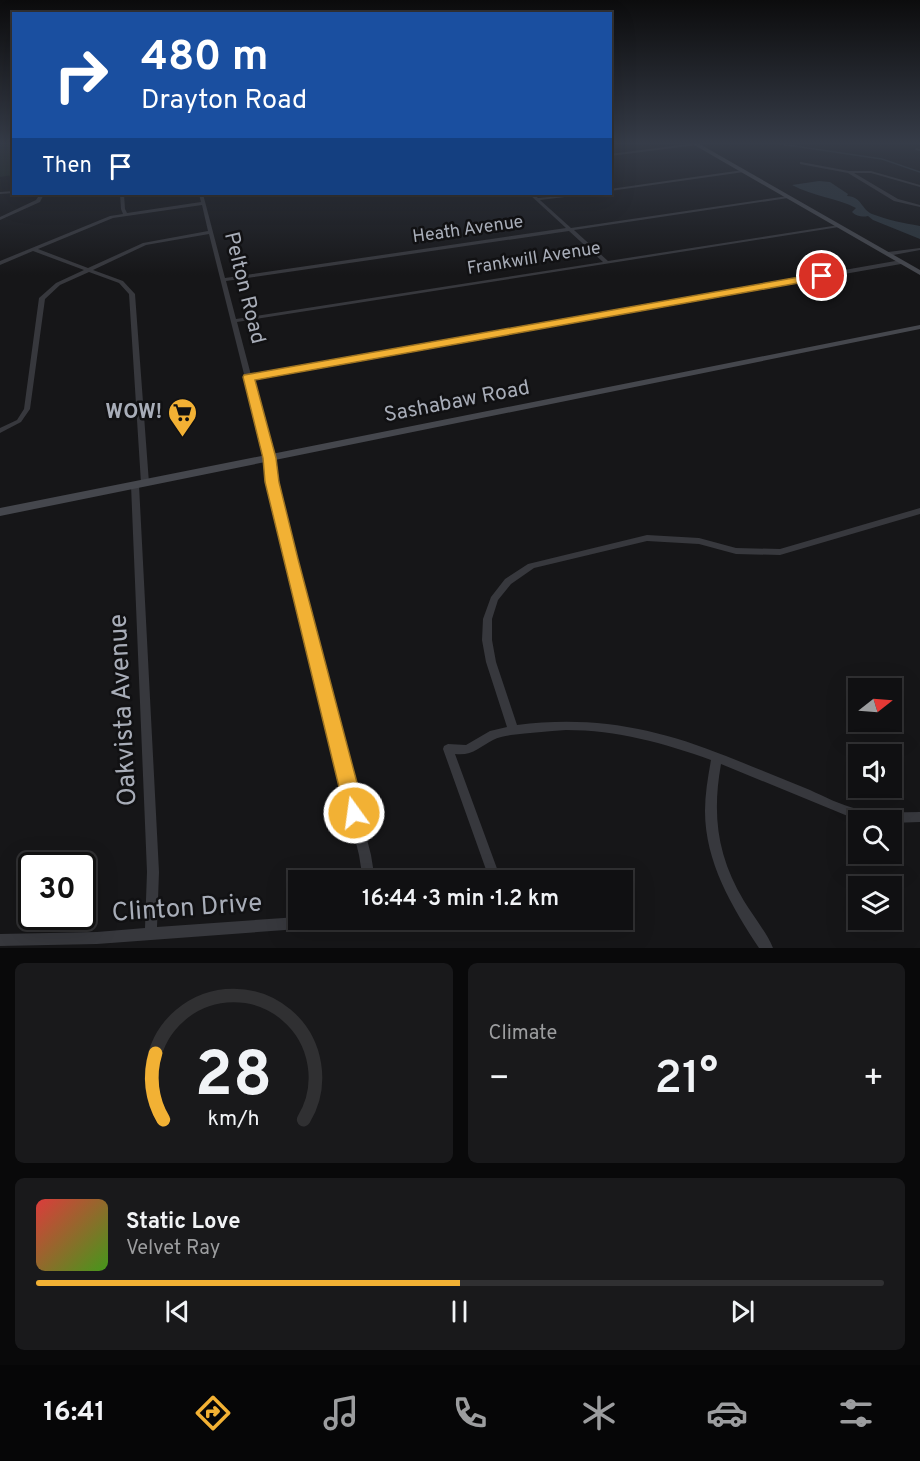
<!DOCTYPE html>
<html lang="en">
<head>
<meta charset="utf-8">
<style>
	:root { --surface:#101012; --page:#19191b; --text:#f1f3f6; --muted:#9c9d9f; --line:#303032; --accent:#f2b134 }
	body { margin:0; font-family:Overpass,sans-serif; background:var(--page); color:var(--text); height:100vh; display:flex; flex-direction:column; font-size:22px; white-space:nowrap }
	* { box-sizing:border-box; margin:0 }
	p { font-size:20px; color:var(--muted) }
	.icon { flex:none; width:33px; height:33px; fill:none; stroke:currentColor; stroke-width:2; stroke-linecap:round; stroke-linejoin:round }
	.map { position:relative; height:948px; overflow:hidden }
	.panel { display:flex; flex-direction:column; gap:15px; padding:15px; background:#09090a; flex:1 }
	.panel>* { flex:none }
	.guide { position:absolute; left:12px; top:12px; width:600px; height:183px; border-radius:0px; box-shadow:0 6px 24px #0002,0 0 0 2px var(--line); background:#1a4fa0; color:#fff; overflow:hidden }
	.needle { width:39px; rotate:73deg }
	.buttons { position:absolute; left:848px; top:678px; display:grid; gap:12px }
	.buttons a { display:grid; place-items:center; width:54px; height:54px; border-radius:0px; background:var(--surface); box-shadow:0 6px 24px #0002,0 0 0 2px var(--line); font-size:30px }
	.speed { position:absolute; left:18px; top:852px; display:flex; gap:12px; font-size:30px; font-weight:700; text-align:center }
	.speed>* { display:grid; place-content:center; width:78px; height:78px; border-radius:50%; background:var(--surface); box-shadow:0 6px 24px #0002,0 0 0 2px var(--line); line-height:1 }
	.speed .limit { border:3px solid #111; border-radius:9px; background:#fff; color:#111 }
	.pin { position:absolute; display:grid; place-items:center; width:51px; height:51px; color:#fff; margin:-26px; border:3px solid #fff; border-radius:50%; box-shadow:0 2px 6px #0007 }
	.me { position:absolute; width:66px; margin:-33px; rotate:346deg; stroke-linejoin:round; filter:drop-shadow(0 0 4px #0008) }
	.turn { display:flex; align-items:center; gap:21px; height:126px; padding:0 30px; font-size:27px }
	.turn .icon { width:78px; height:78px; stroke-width:2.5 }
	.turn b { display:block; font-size:42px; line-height:51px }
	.then { display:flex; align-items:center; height:57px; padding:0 30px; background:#0003; gap:12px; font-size:22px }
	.big { font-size:45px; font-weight:600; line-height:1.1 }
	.panel .widget { flex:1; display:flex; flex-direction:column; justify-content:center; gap:9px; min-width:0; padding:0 21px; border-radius:9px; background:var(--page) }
	.panel .dial { align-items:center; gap:0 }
	.dial svg { height:156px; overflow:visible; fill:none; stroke:var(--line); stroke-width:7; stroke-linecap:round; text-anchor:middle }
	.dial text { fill:var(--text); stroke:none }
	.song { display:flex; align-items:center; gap:18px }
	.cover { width:72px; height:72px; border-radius:9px; background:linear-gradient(135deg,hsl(0 70% 55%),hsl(100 70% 35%)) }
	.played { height:6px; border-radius:3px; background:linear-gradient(90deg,var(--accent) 50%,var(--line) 50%) }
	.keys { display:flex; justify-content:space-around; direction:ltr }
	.heat { display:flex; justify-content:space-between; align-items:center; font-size:33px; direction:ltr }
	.panel .tiles { flex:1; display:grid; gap:15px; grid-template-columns:1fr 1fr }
	.widget:last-child { grid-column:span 2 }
	.trip { position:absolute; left:288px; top:870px; width:345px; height:60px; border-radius:0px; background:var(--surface); box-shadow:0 6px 24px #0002,0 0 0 2px var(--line); font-weight:600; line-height:60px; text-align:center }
	.menu { display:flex; height:96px; justify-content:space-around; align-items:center; background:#060607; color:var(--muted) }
	.menu .icon { width:42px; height:42px }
	.menu .current { color:var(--accent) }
	.menu b { font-size:27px; color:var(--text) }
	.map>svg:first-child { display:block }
</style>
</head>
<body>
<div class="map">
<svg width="920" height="948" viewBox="0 0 920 948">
	<rect width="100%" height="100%" fill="#161618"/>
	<path fill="#1e261f" d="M0,142h13v33l-13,2z"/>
	<path fill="#2c353c" d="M819,181l11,1 18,12 -1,2c15,1 14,13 25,18 16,6 31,9 48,12v13l-47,-19 -5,-4c-5,1 -11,1 -16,-4l4,-4c-19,-10 -44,-12 -64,-23z"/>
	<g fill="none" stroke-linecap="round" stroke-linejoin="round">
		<path stroke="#2c353c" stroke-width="1.5" d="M767,142l115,17 38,13"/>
		<path fill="#37383d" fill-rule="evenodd" d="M696,143l1,2 -87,11v-2z
			M916,148l4,1v2l-5,-1z
			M801,162l48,9h22l49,14v2l-49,-14h-17l44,26 22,6v2l-26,-6 -46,-28 -48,-9v-2z
			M743,170h1v2l-134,19v-2z
			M14,191v2l-14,1v-2z
			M40,194h4l-4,8 -40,18v-3l36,-17z
			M120,194h4l1,15 2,4 74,-11 -2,-8h4l22,84 341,-50 -37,-34h4l5,4 45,-4 -2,1 -41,5 31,28 217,-32 2,1 -2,1 -214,32 34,31 231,-36 2,1 -2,1 -602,95 14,53 650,-115 3,2 -3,2 -649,114 21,80 3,24 95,373 4,25h-12l-4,-25 -91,-373 -3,-24 -56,-224 -63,11 -53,25 30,11 12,13 14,189 -1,2h-3l-4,-2 -12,-189 -10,-11 -30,-11 -29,13 -15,14 -15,110 -9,13 -21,11v-5l17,-8 7,-11 15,-111 17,-15 28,-13 -51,-19 -33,14v-4l110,-45 13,-2 -2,-5zM202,205l6,26 -65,12 -55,25 -50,-19 75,-31zM569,231l34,31 -367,57 -10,-38z
			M920,248v2l-32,6 -3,-2 3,-2z
			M132,483h6l1,2 20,387 -2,55 141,-10v3h48l-2,4 -4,2 -243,18 -97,2v-12l97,-2 48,-4 2,-56 -16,-387z
			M920,508v6l-140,41 -44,-1 -37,-10 -52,-3 -113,27 -23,16 -13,16 -6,19v21l4,22 21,63c75,-10 140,3 209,31 28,11 56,23 84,34 15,7 31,15 47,19 21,5 42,3 63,3v10l-29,1v-3l-36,-1 -134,-55c-9,51 -4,92 23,137 9,15 23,32 29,47h-14c-27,-41 -54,-86 -54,-137 0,-17 3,-34 6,-51 -47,-17 -94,-30 -145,-30 -18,1 -37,3 -55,5 -6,1 -13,2 -18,5 -14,7 -20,16 -38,14l44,120 -2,4 -4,2 -4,-2 -46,-129 1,-3 4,-2 18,1 24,-14 17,-4 -21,-65 -4,-22 1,-21 8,-22 14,-18 23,-15 119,-29 52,3 37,10 44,1z"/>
		<path fill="#45474d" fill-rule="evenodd" d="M689,142h7l224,128v5z
			M920,325v4l-920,187v-8z"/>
	</g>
	<linearGradient id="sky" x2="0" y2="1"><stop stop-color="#0c0c0d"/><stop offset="0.52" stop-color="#363c48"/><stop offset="1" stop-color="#363c48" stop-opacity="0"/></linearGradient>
	<rect width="920" height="275" fill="url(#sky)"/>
	<path fill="#f2b134" stroke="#9d7322" stroke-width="1.5" d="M822,273l5,3 -1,2 -571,102 21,78 3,24 19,77 67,254 -3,7 -8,3 -7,-3 -82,-338 -2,-24 -20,-81 1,-2z"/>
	<defs>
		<symbol id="supermarket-pin" viewBox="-11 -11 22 30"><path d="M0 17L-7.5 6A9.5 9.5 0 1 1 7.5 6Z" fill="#f2b134" stroke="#111113"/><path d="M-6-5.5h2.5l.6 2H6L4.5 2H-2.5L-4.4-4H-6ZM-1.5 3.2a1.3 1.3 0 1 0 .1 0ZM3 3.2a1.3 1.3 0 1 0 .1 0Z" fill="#111"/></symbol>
	</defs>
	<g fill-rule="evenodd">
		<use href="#supermarket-pin" x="166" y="396" width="33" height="45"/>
	</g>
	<g text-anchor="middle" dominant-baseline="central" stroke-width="5" stroke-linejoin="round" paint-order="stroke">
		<g font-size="18" fill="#a8adb8" stroke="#111113">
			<text transform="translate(468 230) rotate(-8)">Heath Avenue</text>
			<text transform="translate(534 259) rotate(-9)">Frankwill Avenue</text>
		</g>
		<g font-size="21" fill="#a8adb8" stroke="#111113">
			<text transform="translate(244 288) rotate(76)">Pelton Road</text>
			<text transform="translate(457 402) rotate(-11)">Sashabaw Road</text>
		</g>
		<g font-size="21" font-weight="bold" fill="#a8adb8" stroke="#111113" text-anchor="end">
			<text x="162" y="412">WOW!</text>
		</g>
		<g font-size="26" fill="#a8adb8" stroke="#111113">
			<text transform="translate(124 710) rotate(-93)">Oakvista Avenue</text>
			<text transform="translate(187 909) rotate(-4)">Clinton Drive</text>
		</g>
	</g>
</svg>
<div class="buttons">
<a><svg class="needle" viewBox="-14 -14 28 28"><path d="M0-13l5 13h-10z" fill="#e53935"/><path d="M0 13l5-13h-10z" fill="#9c9d9f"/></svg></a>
<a><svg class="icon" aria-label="sound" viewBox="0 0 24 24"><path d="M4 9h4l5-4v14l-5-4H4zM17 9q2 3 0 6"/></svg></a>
<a><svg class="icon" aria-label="search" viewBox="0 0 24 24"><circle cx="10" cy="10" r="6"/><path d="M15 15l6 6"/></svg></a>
<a><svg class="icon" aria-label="layers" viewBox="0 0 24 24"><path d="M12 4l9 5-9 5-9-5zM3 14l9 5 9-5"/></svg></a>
</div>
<div class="speed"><div class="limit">30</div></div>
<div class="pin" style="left:822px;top:276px;background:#d93025"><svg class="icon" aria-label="arrive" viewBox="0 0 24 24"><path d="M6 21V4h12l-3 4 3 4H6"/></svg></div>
<svg class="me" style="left:354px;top:813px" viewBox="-20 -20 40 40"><circle r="17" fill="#f2b134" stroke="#fff" stroke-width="3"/><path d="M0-11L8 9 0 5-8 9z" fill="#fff"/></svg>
<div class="trip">16:44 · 3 min · 1.2 km</div>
<div class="guide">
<div class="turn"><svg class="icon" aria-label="right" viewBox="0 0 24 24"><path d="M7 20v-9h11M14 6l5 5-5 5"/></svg><div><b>480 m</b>Drayton Road</div></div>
<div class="then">Then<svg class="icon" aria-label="arrive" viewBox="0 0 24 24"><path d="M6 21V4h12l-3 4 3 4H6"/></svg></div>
</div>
</div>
<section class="panel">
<div class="tiles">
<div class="widget dial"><svg viewBox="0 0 100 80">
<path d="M14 69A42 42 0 1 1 86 69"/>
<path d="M14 69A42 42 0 0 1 10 35" stroke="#f2b134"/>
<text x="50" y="56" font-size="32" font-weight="700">28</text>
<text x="50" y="72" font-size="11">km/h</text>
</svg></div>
<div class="widget"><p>Climate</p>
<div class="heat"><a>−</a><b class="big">21°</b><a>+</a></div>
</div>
<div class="widget">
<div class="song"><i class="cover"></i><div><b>Static Love</b><p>Velvet Ray</p></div></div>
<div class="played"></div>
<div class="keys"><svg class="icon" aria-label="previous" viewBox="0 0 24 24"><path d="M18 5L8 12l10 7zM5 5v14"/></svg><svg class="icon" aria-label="pause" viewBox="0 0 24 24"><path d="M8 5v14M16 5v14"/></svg><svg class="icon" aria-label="next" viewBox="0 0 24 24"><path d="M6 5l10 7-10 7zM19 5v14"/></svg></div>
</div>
</div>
</section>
<nav class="menu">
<b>16:41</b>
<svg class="icon current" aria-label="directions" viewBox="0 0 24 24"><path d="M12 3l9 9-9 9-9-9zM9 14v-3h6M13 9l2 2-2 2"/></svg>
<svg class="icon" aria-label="music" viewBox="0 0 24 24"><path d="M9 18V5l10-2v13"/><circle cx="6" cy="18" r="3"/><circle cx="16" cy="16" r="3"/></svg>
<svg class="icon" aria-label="phone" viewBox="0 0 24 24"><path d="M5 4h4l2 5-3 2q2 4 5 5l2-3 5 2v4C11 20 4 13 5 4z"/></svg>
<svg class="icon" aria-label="climate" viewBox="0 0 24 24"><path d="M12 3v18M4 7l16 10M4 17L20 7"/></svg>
<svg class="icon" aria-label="car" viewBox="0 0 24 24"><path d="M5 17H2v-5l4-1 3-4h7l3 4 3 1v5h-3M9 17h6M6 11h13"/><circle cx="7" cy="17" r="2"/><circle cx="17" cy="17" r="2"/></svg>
<svg class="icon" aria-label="filters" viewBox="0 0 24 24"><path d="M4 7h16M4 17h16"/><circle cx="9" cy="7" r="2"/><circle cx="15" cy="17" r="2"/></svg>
</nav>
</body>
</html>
